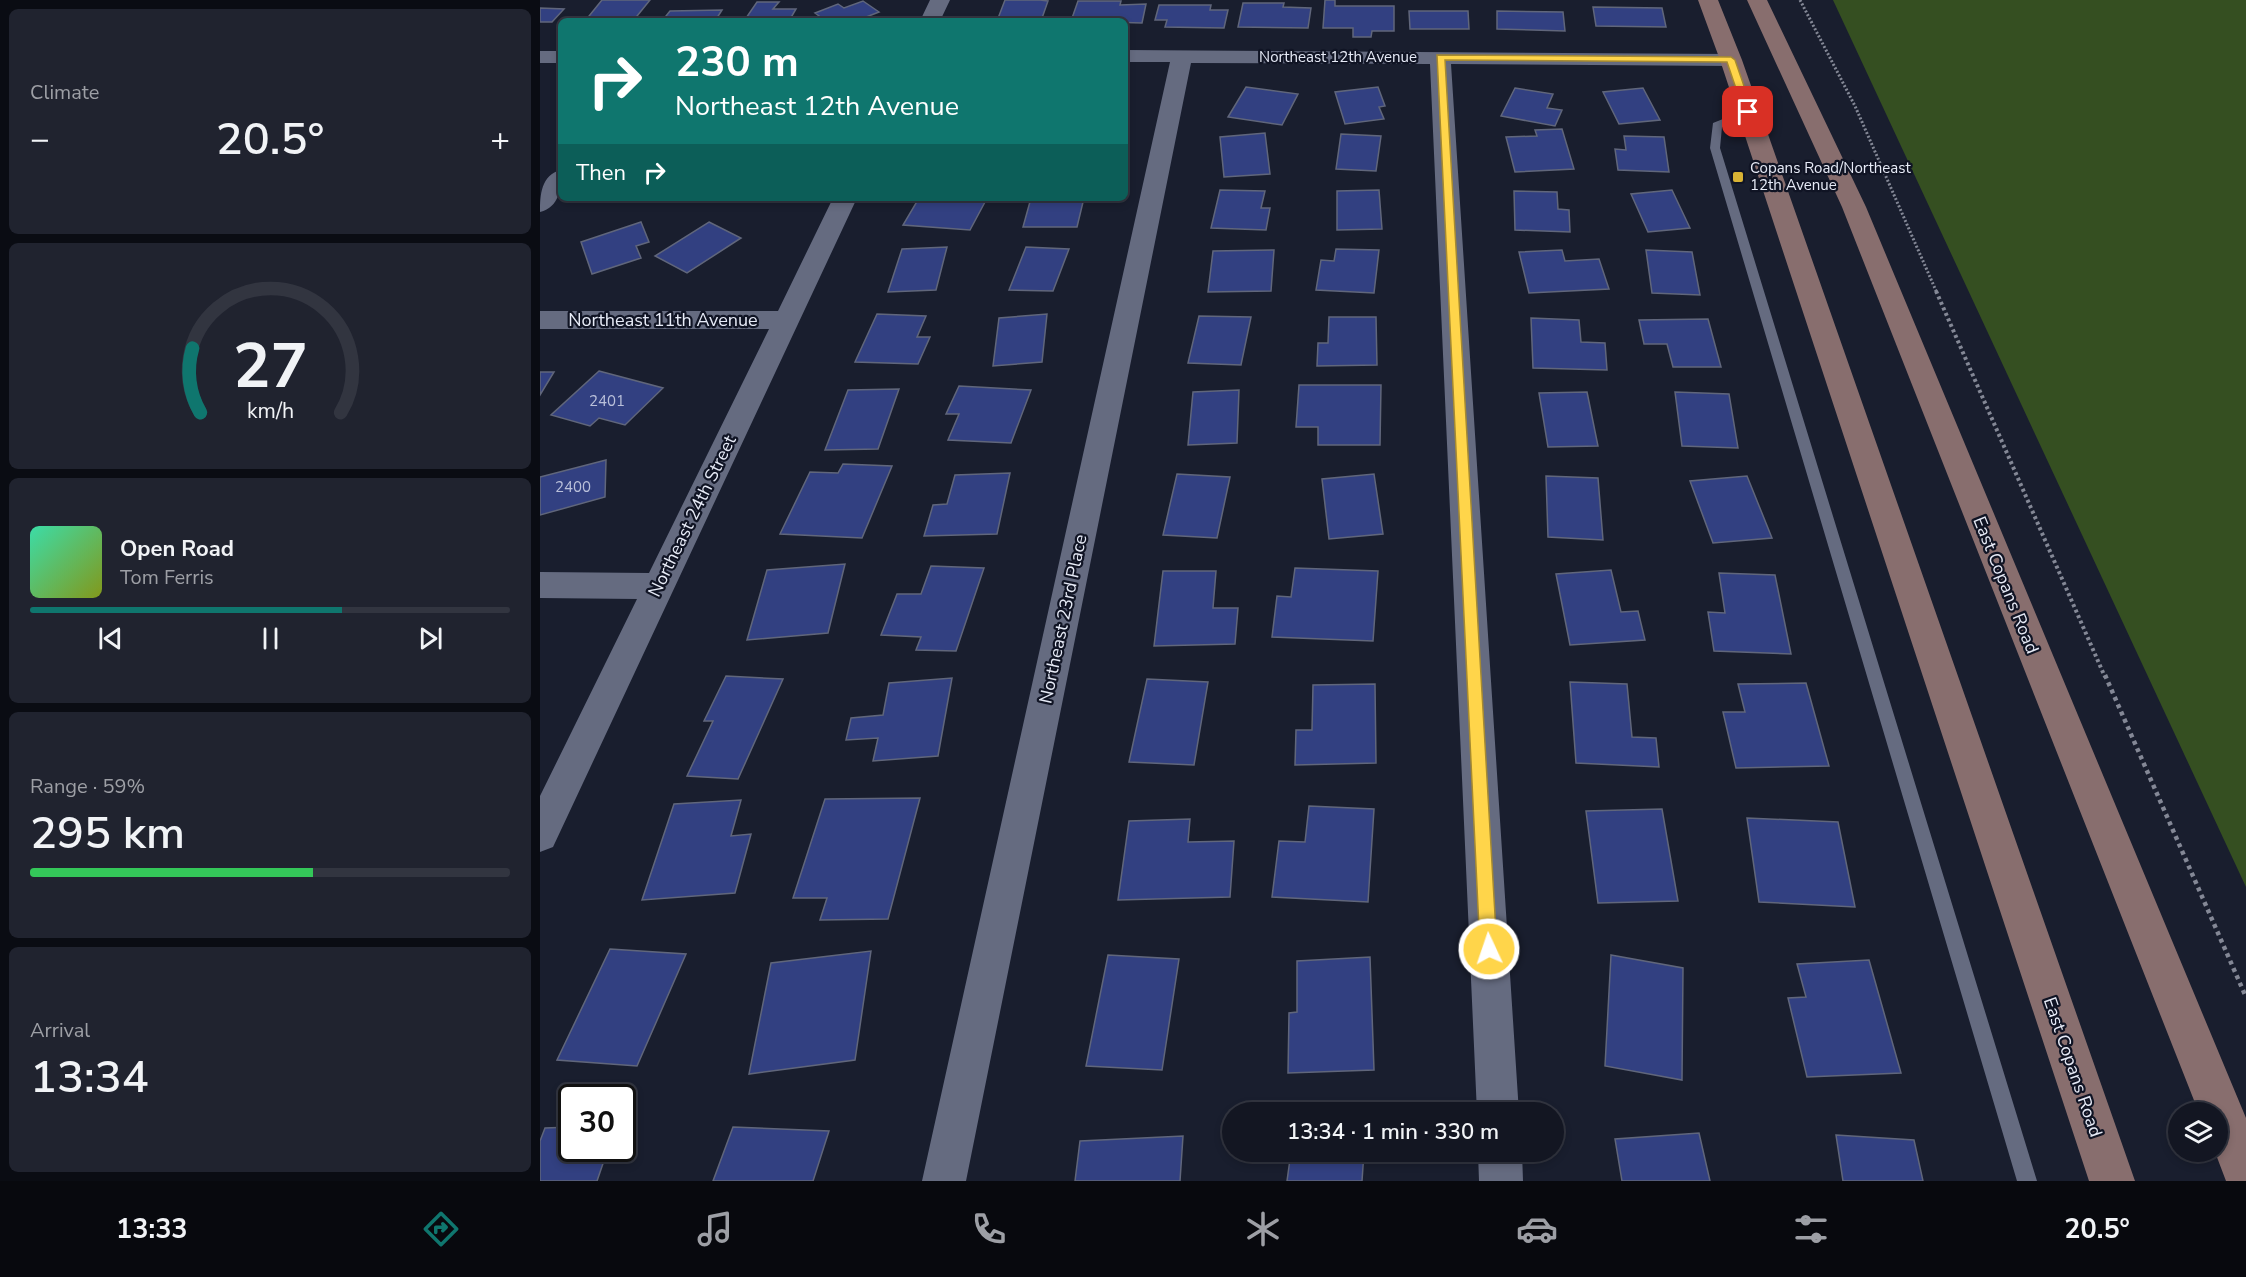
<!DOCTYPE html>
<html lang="en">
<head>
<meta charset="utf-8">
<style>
	:root { --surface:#131622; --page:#20232f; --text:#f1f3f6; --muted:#9d9fa5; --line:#323540; --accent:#0f766e }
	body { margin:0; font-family:"Nunito Sans",sans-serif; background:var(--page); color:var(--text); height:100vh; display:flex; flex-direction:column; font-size:22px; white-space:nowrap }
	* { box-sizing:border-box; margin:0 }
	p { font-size:20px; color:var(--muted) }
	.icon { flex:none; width:33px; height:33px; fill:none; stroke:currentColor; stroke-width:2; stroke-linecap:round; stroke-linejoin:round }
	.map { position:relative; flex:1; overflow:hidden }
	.drawer { display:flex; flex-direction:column; gap:9px; padding:9px; background:#0a0c13; width:540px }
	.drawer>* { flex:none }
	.top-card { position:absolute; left:18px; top:18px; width:570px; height:183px; border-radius:9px; box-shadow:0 3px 9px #0003,0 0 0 2px var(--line); background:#0f766e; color:#fff; overflow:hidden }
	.tools { position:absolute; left:1628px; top:1102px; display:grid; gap:12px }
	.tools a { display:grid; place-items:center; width:60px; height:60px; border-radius:50%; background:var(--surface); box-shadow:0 3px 9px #0003,0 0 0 2px var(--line); font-size:30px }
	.speed { position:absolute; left:18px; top:1084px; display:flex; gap:12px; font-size:30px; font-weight:700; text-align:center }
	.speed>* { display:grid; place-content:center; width:78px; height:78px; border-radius:50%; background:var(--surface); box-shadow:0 3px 9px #0003,0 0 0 2px var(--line); line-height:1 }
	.speed .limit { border:3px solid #111; border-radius:9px; background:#fff; color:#111 }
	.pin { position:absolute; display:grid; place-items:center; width:51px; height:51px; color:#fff; margin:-26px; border-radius:12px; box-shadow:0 3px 9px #0006 }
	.me { position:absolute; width:66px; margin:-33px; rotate:357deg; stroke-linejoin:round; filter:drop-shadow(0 0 4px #0008) }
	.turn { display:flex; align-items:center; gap:21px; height:126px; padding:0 18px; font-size:27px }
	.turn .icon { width:78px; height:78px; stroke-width:2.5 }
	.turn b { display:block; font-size:42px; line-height:51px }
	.then { display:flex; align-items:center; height:57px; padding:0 18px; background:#0003; gap:12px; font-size:22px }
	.big { font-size:45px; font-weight:600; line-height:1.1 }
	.drawer .widget { flex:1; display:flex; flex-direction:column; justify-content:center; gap:9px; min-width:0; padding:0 21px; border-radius:9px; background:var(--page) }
	.drawer .dial { align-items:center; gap:0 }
	.dial svg { height:156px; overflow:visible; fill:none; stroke:var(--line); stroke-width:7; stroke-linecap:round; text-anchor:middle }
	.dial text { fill:var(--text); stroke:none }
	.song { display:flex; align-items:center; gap:18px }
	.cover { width:72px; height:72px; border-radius:9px; background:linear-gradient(135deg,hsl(160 70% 55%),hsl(70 70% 35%)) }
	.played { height:6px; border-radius:3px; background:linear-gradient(90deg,var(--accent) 65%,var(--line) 65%) }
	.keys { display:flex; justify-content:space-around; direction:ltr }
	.heat { display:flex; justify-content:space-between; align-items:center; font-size:33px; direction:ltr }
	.charge { height:9px; border-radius:4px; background:linear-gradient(90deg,#34c759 59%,var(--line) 0) }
	.trip { position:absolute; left:682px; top:1102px; width:342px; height:60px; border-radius:30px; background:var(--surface); box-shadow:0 3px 9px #0003,0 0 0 2px var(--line); font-weight:600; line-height:60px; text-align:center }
	.menu { display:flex; height:96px; justify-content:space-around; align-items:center; background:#08090e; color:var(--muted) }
	.menu .icon { width:42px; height:42px }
	.menu .on { color:var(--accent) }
	.menu b { font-size:27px; color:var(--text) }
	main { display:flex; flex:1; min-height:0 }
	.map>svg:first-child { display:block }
</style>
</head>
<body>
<main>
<section class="drawer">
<div class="widget"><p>Climate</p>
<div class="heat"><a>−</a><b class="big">20.5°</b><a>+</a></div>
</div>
<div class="widget dial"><svg viewBox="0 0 100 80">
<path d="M14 69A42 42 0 1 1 86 69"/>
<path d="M14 69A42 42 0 0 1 10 36" stroke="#0f766e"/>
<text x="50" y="56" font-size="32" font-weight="700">27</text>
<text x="50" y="72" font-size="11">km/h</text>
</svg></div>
<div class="widget">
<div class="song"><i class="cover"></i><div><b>Open Road</b><p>Tom Ferris</p></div></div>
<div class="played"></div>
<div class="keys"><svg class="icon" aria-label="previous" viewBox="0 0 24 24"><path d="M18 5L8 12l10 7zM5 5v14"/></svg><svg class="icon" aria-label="pause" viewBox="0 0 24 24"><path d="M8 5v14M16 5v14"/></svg><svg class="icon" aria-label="next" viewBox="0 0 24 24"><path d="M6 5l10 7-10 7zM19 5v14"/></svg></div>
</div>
<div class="widget"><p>Range · 59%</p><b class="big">295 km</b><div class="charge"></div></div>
<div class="widget"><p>Arrival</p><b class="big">13:34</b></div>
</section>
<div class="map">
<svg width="1706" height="1181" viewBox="0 0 1706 1181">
	<rect width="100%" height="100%" fill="#191e2e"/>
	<path fill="#354f21" d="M1293,0h413v887z"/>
	<path fill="#324081" stroke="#60667b" stroke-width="1.5" d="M62,0h48l-17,21h-48z
		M465,0h35l8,1 -7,20h-44z
		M785,0h10v6h59v25h-22l-1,6h-18v-9h-30z
		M323,1l16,11 -23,9h-30l-11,-8 23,-9 6,4z
		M538,1h43l-1,4 26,-1 -4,19 -71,-2z
		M217,2h22l-6,7h23l-7,12h-45z
		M703,3h41l-1,4 28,1 -3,20 -70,-1z
		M619,5h52l-1,5h18l-4,18 -59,-1 2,-7h-12z
		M1053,7l69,1 4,19 -70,-1z
		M0,8l24,1 -12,13h-12z
		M182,10l-7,11h-53l8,-10z
		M869,11h59l1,18h-59z
		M957,11l66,1 2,19 -68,-2z
		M706,87l52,7 -16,31 -54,-8z
		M838,87l7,19 -6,1 5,12 -39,5 -10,-32z
		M975,88l38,6 -6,14 15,2 -7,16 -54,-10z
		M1103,88l17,32 -41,4 -16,-32z
		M1022,129l12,40 -59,3 -9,-35 31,-1 -2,-6z
		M725,133l5,41 -46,3 -4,-40z
		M801,134l40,2 -5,35 -40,-2z
		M1084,136l40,1 5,35 -51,-2 -3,-21 11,1z
		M680,190l45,1 -4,17h9l-4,22 -55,-2z
		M839,190l3,39 -45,1v-39z
		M1132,190l18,38 -42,4 -17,-38z
		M974,191l43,1 1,17 11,1 1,22 -55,-2z
		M379,198h49l-2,3 19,1 -15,28 -67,-5z
		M491,198h53l-7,29h-54z
		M101,222l8,20 -13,4 5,12 -49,16 -11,-32z
		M169,222l32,16 -54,35 -32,-17z
		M407,247l-11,43 -48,2 14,-43z
		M486,247l43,2 -16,42 -44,-1z
		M796,249l43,1 -5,43 -58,-3 5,-30 13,1z
		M734,250l-3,41 -63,1 5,-41z
		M1022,250l3,11 34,-2 10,30 -80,4 -10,-41z
		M1106,250l46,2 8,43 -48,-2z
		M337,314l49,2 -9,21h13l-12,27 -63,-2z
		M507,314l-5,48 -49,4 6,-48z
		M659,316l52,1 -10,48 -53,-2z
		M789,317h47l1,48 -60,1 1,-23h10z
		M991,318l48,2 2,22 24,1 2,27 -74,-2z
		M1168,319l13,48h-48l-6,-23h-23l-5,-24z
		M59,371l64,17 -38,37 -26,-7 -9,8 -39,-11z
		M0,372h14l-14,23z
		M759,385h82l-1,60h-62v-18h-22z
		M419,386l72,4 -20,53 -63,-3 11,-26h-13z
		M359,389l-21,60 -53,1 23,-60z
		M699,390l-2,53 -49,2 5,-53z
		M1047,392l11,54 -50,1 -9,-54z
		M1135,392l54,2 9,54 -56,-2z
		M66,460l-1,37 -65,18v-38z
		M303,464l49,2 -30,72 -82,-4 30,-62 28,1z
		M470,473l-13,61 -73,2 9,-31 14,-1 8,-29z
		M637,474l53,3 -13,61 -54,-3z
		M834,474l9,60 -54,5 -7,-60z
		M1006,476l52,2 5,62 -55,-3z
		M1207,476l25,62 -59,5 -23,-62z
		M305,564l-17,69 -81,7 20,-70z
		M391,566l53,2 -28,83 -40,-1 5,-13 -40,-2 16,-41h24z
		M755,568l83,3 -5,70 -101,-4 5,-41 14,1z
		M1071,570l10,42 17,-1 7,29 -75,5 -14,-71z
		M623,571h53l-3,37h25l-3,36 -81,2z
		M1179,573l56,2 16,79 -77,-3 -6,-39 17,1z
		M186,676l57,3 -45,100 -51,-3 26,-55h-9z
		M412,678l-14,78 -65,5 5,-23 -32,2 5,-22 32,-3 6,-32z
		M607,679l61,3 -14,83 -65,-3z
		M1030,682l57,2 5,53 24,1 3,29 -83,-4z
		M1266,683l23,83 -93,2 -13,-56h22l-7,-28z
		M835,684l1,79 -81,2 1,-35h16l1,-45z
		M380,798l-32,121 -68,1 7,-22h-34l32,-99z
		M201,800l-10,36 20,-2 -16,59 -93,7 32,-96z
		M769,806l65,3 -6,93 -96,-5 7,-56 26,1z
		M1122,809l16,92 -80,2 -12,-92z
		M1207,818l91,4 17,85 -96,-5z
		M650,819l-2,23 46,-1 -4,56 -112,3 11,-79z
		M70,949l76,5 -49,112 -80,-6z
		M331,951l-16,109 -106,14 22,-111z
		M568,955l71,4 -17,111 -76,-4z
		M1071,955l72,13 -1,112 -77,-14z
		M830,957l4,113 -86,3 1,-60 8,-1v-51z
		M1329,960l32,113 -94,4 -19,-79 18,-1 -9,-33z
		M32,1127v22h36l-11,32h-57v-40l5,-13z
		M193,1127l96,4 -16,50h-100z
		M1159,1133l11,48h-88l-7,-42z
		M1296,1135l78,5 9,41h-80z
		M643,1136l-3,45h-105l5,-40z
		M751,1152h73l-2,29h-75z"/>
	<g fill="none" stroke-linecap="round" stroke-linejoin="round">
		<path stroke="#848896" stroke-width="3" stroke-dasharray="2 2" stroke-linecap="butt" d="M1260,0l55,106 82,187"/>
		<path stroke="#848896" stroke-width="4" stroke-dasharray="3 3" stroke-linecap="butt" d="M1396,291l169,386"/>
		<path stroke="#848896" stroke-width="4.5" stroke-dasharray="4 4" stroke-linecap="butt" d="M1565,675l141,322"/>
		<path fill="#656b80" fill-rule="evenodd" d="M1208,109l4,1v4l-30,13 -2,21 317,1033h-20l-307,-1033 3,-25z"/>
		<path fill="#656b80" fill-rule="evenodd" d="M390,0h20l-10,21h-20z
			M585,50l606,4 7,2 3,4 -3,4 -7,2 -280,-2 68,1049h-42l-47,-1049 -239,-1 -225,1118h-44l248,-1119h-45z
			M0,51h21v12h-21z
			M21,170c0,18 -1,37 -21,42 0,-17 1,-37 21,-42z
			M293,198h24l-304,649 -13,5v-56l97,-197 -97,-1v-26l109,1 120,-244h-229v-18h238z
			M938,1152h44l1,29h-44z"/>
		<path fill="#886e6e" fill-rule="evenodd" d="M1158,0h20l24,60 393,1121h-46l-369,-1121z
			M1207,0h20l99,207 380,911v63h-20l-11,-29h2v-39h-18l-357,-906z"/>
	</g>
	<path fill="#ffd54a" stroke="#a68a30" stroke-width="1.5" d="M897,55l294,2 4,3 18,52 -5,2 -4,-2 -17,-50 -282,-2 52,889 -2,6 -6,2 -6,-2 -3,-6z"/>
	<rect fill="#d9b334" stroke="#101424" stroke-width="2" x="1192" y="171" width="12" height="12" rx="3"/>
	<g text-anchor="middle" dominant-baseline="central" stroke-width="4.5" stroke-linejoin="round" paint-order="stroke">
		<g font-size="15" fill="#e7ebf7" stroke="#101424">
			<text x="798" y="57">Northeast 12th Avenue</text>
		</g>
		<g font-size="15" fill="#e7ebf7" stroke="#101424" text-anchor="start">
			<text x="1210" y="168">Copans Road/Northeast<tspan x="1210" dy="17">12th Avenue</tspan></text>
		</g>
		<g font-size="15" fill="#bac0da">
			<text x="67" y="401">2401</text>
			<text x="33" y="487">2400</text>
		</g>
		<g font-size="18" fill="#e7ebf7" stroke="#101424">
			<text x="123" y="320">Northeast 11th Avenue</text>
			<text transform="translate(152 516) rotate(-64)">Northeast 24th Street</text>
			<text transform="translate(1466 585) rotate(68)">East Copans Road</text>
			<text transform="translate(523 619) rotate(-78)">Northeast 23rd Place</text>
			<text transform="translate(1533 1067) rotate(71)">East Copans Road</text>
		</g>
	</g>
</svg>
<div class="tools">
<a><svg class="icon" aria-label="layers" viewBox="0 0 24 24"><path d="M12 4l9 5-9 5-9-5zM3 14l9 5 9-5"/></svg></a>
</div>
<div class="speed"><div class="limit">30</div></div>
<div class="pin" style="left:1208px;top:112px;background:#d93025"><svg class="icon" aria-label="arrive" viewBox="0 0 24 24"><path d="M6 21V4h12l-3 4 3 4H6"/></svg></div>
<svg class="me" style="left:949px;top:949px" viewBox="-20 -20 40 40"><circle r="17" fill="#ffd54a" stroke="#fff" stroke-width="3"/><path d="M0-11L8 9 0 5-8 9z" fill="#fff"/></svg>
<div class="trip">13:34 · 1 min · 330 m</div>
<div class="top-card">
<div class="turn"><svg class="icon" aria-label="right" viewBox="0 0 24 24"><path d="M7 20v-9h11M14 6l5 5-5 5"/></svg><div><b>230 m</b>Northeast 12th Avenue</div></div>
<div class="then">Then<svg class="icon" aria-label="right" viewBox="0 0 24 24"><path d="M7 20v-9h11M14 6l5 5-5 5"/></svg></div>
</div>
</div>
</main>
<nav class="menu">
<b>13:33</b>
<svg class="icon on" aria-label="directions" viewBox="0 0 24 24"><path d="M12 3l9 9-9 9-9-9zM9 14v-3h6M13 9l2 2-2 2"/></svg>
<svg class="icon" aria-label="music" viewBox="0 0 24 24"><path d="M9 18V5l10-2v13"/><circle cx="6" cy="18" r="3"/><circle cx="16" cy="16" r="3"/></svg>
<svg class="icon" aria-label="phone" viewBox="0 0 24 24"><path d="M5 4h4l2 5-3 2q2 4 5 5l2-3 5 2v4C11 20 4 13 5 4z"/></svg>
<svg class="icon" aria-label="climate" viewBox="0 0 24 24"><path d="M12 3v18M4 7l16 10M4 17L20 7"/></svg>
<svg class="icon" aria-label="car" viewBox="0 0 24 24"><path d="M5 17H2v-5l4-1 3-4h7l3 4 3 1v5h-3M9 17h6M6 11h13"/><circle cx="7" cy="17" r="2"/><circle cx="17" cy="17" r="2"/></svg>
<svg class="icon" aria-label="filters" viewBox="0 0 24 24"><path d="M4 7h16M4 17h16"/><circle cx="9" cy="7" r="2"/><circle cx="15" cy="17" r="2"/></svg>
<b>20.5°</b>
</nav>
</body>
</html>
